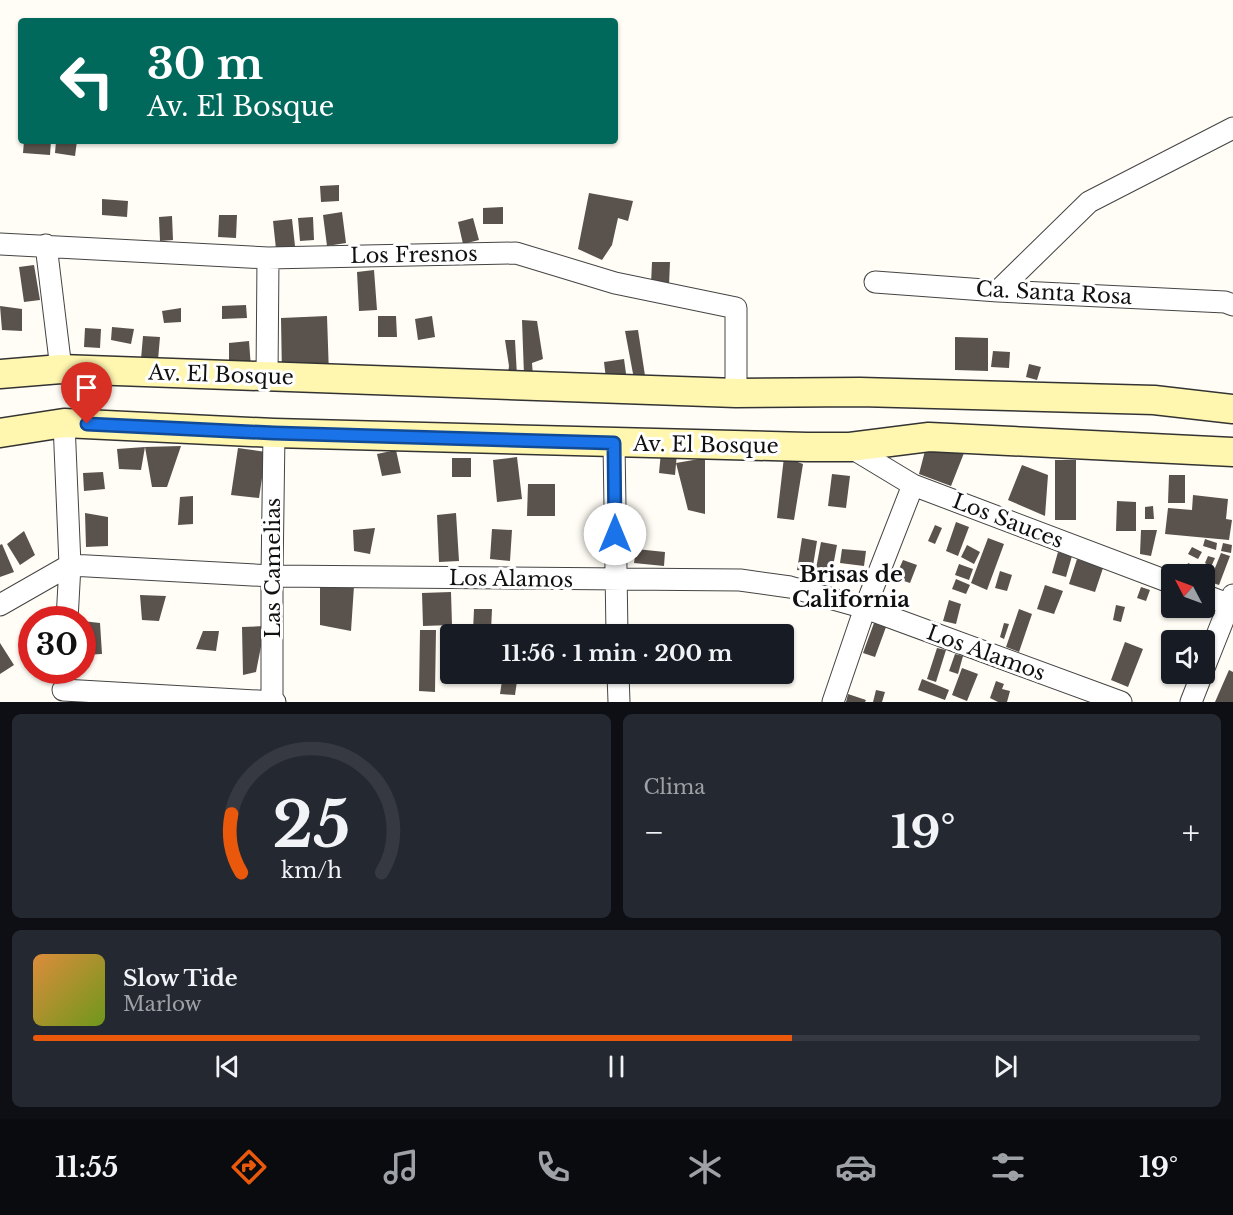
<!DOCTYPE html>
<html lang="es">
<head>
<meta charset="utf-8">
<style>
	:root { --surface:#171b24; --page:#242831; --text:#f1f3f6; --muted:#9ea1a6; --line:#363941; --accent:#ea580c }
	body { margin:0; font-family:"Libre Baskerville",serif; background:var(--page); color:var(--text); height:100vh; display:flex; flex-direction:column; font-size:22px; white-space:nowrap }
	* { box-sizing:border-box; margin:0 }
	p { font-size:20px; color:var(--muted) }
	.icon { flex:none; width:33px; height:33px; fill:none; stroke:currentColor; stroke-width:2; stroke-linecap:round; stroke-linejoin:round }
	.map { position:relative; height:702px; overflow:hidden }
	.drawer { display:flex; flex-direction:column; gap:12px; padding:12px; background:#0d0f14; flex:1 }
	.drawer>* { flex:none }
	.banner { position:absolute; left:18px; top:18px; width:600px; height:126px; border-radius:6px; box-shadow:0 2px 4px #0004; background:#00695c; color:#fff; overflow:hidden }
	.needle { width:39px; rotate:311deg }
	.buttons { position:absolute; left:1161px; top:564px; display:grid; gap:12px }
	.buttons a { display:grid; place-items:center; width:54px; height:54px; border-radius:6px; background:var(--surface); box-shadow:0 2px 4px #0004; font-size:30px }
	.speed { position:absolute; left:18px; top:606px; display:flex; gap:12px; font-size:30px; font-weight:700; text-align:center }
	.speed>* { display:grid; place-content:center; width:78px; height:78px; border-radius:50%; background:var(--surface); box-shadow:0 2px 4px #0004; line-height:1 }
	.speed .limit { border:9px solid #d22; background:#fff; color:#111 }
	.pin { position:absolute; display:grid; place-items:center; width:51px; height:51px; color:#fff; margin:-62px -26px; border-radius:50% 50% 50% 0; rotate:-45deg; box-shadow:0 0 6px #0007 }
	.pin .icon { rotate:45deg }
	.me { position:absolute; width:66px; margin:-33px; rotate:0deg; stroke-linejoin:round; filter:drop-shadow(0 0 4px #0008) }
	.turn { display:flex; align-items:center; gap:21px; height:126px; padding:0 30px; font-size:27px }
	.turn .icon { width:78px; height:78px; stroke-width:2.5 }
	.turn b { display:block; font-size:42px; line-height:51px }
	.big { font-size:45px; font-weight:700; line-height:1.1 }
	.drawer .card { flex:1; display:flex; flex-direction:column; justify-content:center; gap:9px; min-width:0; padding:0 21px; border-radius:9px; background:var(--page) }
	.drawer .dial { align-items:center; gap:0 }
	.dial svg { height:156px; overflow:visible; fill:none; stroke:var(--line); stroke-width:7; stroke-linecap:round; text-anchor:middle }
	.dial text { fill:var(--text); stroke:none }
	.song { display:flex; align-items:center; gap:18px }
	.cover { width:72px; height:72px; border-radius:9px; background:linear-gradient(135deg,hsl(30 70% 55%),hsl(80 70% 35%)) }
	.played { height:6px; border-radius:3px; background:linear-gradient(90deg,var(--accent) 65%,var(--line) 65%) }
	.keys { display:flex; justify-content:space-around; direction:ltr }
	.heat { display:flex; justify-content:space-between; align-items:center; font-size:33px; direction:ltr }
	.drawer .tiles { flex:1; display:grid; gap:12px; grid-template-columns:1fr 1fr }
	.card:last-child { grid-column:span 2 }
	.trip { position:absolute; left:440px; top:624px; width:354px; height:60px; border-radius:6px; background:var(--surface); box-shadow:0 2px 4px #0004; font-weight:700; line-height:60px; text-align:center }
	.dock { display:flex; height:96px; justify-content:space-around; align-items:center; background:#090b0e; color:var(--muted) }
	.dock .icon { width:42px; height:42px }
	.dock .active { color:var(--accent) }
	.dock b { font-size:27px; color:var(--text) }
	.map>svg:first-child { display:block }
</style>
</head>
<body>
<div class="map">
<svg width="1233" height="702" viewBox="0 0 1233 702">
	<rect width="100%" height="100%" fill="#fffdf5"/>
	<path fill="#5a524d" d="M24,141h27l-1,14 -27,-2z
		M56,141h21l-2,15 -20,-3z
		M339,185v16l-18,1 -1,-16z
		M589,193l44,8 -5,20 -10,-3 -6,27 -10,15 -24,-11z
		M102,199l26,2 -1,16 -25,-2z
		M503,207v17h-20v-16z
		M342,212l4,31 -19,3 -4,-31z
		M219,215h18l-1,23 -18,-1z
		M172,216l1,24 -13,1 -1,-24z
		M313,217l1,23 -14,1 -2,-23z
		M473,218l6,22 -16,4 -5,-22z
		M292,219l3,27 -19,3 -3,-28z
		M652,262h18l-1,23 -18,-1z
		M34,265l6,35 -16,2 -5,-35z
		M374,270l3,40 -18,1 -2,-39z
		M246,305l1,13 -25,1v-13z
		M0,306l22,3v22l-20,-1z
		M181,308v14l-17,1 -2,-12z
		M327,316l2,59 -47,2 -1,-59z
		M378,316h18l1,21h-19z
		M432,316l3,21 -17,3 -3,-21z
		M522,320l15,1 6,38 -11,4 1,13 -9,-1z
		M112,327l22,2 -3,15 -20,-4z
		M85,328l16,1 -1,19 -16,-1z
		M638,330l8,52 -12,-3 -9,-48z
		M143,336l17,1 -2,23 -17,-1z
		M955,337l33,1v33l-33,-1z
		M505,340h10l2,36 -10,4 2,-14z
		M249,341l2,27h-22v-25z
		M993,351l17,1 -1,16 -18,-1z
		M624,359l3,22 -21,-2 -2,-17z
		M1029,364l12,3 -4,13 -11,-3z
		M181,446l-14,41h-15l-7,-40z
		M145,447l-4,23 -22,-1 -2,-20z
		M926,447l38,6 -13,33 -32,-12z
		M238,448l28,4 -7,46 -28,-3z
		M396,450l5,23 -19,3 -5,-22z
		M661,452l16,1 -2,22 -16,-2z
		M517,457l5,42 -25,3 -4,-42z
		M784,457l19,7 -9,56 -17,-2z
		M452,458h19v19h-19z
		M705,458v56l-17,-4 -12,-47z
		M1055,460h21v60h-21z
		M1022,465l26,10 -3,41 -37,-16z
		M103,472l2,17 -21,2 -1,-18z
		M832,474l18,2 -4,32 -18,-2z
		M1169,475h16v28h-17z
		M528,484h27v32h-28z
		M1193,495l35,4 -2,20 6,1 -3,20 -64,-6 3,-26 24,2z
		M193,496v28l-15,1 2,-28z
		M1117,501l19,1v29h-20z
		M1153,506l1,13h-9v-12z
		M85,513l23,4v29l-22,1z
		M456,513l3,48 -20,1 -2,-47z
		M956,522l13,5 -11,29 -12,-5z
		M935,525l7,3 -7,16 -7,-3z
		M375,528l-5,26 -16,-3 -1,-21z
		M492,529l20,1 -2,31 -20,-2z
		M1141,530h16l-6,26 -11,-2z
		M24,531l11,24 -15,10 -13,-21z
		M802,538l15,3 -5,31 -15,-2z
		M988,538l16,6 -17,46 -16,-7z
		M1205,539l12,4 -1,7 -13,-4z
		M821,542l16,3 -6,32 -16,-3z
		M1223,543l9,2 -1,8 -10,-2z
		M2,544l12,28 -14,5v-32z
		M967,545l13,7 -6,12 -13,-7z
		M1192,547l10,5 -4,7 -10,-5z
		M636,549l29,3 -1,14 -30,-3z
		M842,549l24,2 -2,15 -24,-3z
		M1058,552l14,4 -6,21 -14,-4z
		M1221,553l9,3 -11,29 -15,-5v-6h-13l-6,-2 3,-9 25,10z
		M1208,556l7,2 -4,9 -6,-4z
		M1077,559l26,9 -8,24 -26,-8z
		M903,560l14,5 -7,18 -15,-5z
		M959,564l14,5 -4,11 -14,-5z
		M1000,571l12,4 -5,16 -12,-3z
		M956,579l14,6 -4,9 -14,-5z
		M320,581l34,5 -3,45 -31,-6z
		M1045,585l18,6 -9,23 -17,-5z
		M1141,587l9,3 -4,11 -9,-3z
		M451,592l1,33 -29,1 -1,-33z
		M140,595l26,1 -7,25 -17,-1z
		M949,600l12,4 -5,20 -13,-3z
		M1116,605l9,2 -4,15 -8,-2z
		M474,609h18l-1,22h-18z
		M1019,609l13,5 -13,38 -13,-5z
		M82,621l18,2 2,31 -20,1z
		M874,623l12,4 -11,30 -12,-4z
		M1004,623l5,1 -5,15 -4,-2z
		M265,626l-9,46 -13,3 -1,-48z
		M420,630h16l-1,62 -16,-1z
		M203,631h16l-3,20 -20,-2z
		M1125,642l18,7 -15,38 -17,-7z
		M0,643l14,22 -14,9z
		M937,648l9,2 -10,32 -9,-3z
		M955,654l8,2 -5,18 -9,-3z
		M962,668l16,6 -11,27 -15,-6z
		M1229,670l4,2v30h-18z
		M503,674h15l-3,21 -15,-1z
		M922,679l27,11 -4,10 -27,-10z
		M996,681l8,3 -2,5 8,2 -3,11h-9l-8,-4z
		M876,690l9,2 -3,10h-9z
		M848,694l18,6 -1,2h-19z"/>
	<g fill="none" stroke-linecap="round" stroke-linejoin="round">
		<defs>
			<path id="street" d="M0,244l268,14 248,-5 99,30 121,25v85
				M46,245l15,124
				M875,282l123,9 227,11 8,3
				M998,291l91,-89 144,-74
				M267,377l1,-119
				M64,423l6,142 -3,55
				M614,443l3,191
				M850,447l63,38 259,98
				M1204,595l29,11
				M0,605l70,-40 202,11 468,4 50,7 75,21 256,94
				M1204,668l29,-73
				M618,674l1,28
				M63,690l212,12
				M272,702v-126l2,-143
				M833,702l32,-94 48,-123
				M1191,702l11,-28"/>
			<path id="secondary" d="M0,374l61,-5 675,24 124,-1 294,8 79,9
				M0,433l64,-10 210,10 533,14h43l79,-10 304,15"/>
		</defs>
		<use href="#street" stroke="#444" stroke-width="23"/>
		<use href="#secondary" stroke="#333" stroke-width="31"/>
		<use href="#street" stroke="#fff" stroke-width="21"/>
		<use href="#secondary" stroke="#fff6b0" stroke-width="28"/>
	</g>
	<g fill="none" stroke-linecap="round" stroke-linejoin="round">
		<defs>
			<path id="route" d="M87,424l187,9 340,10 1,91"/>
		</defs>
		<use href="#route" stroke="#114b97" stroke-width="15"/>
		<use href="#route" stroke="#1a73e8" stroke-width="10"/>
	</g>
	<g text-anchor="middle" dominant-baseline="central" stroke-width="6" stroke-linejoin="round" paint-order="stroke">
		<g font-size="21" fill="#111" stroke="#fff">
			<text transform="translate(414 255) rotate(-1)">Los Fresnos</text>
			<text transform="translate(1054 293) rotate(3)">Ca. Santa Rosa</text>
			<text transform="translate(221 375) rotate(2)">Av. El Bosque</text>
			<text transform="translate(706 445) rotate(1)">Av. El Bosque</text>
			<text transform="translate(1008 521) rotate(21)">Los Sauces</text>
			<text transform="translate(273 568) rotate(-90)">Las Camelias</text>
			<text transform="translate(511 579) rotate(1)">Los Alamos</text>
			<text transform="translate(986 653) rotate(20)">Los Alamos</text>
		</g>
		<g font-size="22" font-weight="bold" fill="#111" stroke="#fff">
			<text x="851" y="574">Brisas de<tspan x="851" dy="25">California</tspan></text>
		</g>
	</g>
</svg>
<div class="buttons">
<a><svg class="needle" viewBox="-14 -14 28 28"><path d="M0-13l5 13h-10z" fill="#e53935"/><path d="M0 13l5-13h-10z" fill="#9ea1a6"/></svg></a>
<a><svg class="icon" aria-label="sound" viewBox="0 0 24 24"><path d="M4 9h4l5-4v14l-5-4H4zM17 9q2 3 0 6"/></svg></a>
</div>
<div class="speed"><div class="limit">30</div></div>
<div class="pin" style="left:87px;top:424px;background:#d93025"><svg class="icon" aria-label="arrive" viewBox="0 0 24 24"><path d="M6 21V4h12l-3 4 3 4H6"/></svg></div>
<svg class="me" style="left:615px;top:534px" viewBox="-20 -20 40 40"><circle r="19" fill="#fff"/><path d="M0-13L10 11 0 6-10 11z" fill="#1a73e8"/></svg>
<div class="trip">11:56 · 1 min · 200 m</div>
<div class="banner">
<div class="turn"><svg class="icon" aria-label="left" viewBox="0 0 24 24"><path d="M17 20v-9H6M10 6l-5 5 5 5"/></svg><div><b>30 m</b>Av. El Bosque</div></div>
</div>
</div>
<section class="drawer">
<div class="tiles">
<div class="card dial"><svg viewBox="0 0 100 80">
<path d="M14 69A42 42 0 1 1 86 69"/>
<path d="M14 69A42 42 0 0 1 9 39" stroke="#ea580c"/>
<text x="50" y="56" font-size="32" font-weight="700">25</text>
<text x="50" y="72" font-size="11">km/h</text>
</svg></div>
<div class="card"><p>Clima</p>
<div class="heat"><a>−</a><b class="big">19°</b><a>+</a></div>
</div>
<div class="card">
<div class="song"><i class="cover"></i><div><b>Slow Tide</b><p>Marlow</p></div></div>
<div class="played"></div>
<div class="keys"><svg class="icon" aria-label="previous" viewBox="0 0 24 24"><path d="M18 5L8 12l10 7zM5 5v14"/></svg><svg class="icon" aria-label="pause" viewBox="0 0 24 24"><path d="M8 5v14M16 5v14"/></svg><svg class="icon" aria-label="next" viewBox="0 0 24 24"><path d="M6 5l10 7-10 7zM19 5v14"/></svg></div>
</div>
</div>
</section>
<nav class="dock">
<b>11:55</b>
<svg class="icon active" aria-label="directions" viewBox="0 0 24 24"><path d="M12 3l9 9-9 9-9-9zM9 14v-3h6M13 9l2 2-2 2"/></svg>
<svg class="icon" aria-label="music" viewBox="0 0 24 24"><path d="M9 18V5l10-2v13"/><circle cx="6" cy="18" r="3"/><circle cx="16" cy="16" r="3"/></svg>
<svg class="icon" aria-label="phone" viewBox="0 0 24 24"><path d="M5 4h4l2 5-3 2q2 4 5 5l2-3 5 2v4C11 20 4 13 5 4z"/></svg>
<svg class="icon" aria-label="climate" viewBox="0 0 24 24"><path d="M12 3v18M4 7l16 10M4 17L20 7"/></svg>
<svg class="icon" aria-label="car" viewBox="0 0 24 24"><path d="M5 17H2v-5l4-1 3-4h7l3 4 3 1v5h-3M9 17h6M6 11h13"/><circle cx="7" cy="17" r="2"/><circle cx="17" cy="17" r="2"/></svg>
<svg class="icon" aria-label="filters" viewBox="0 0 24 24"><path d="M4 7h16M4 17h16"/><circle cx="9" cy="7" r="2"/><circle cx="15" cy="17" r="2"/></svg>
<b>19°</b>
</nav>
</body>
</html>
